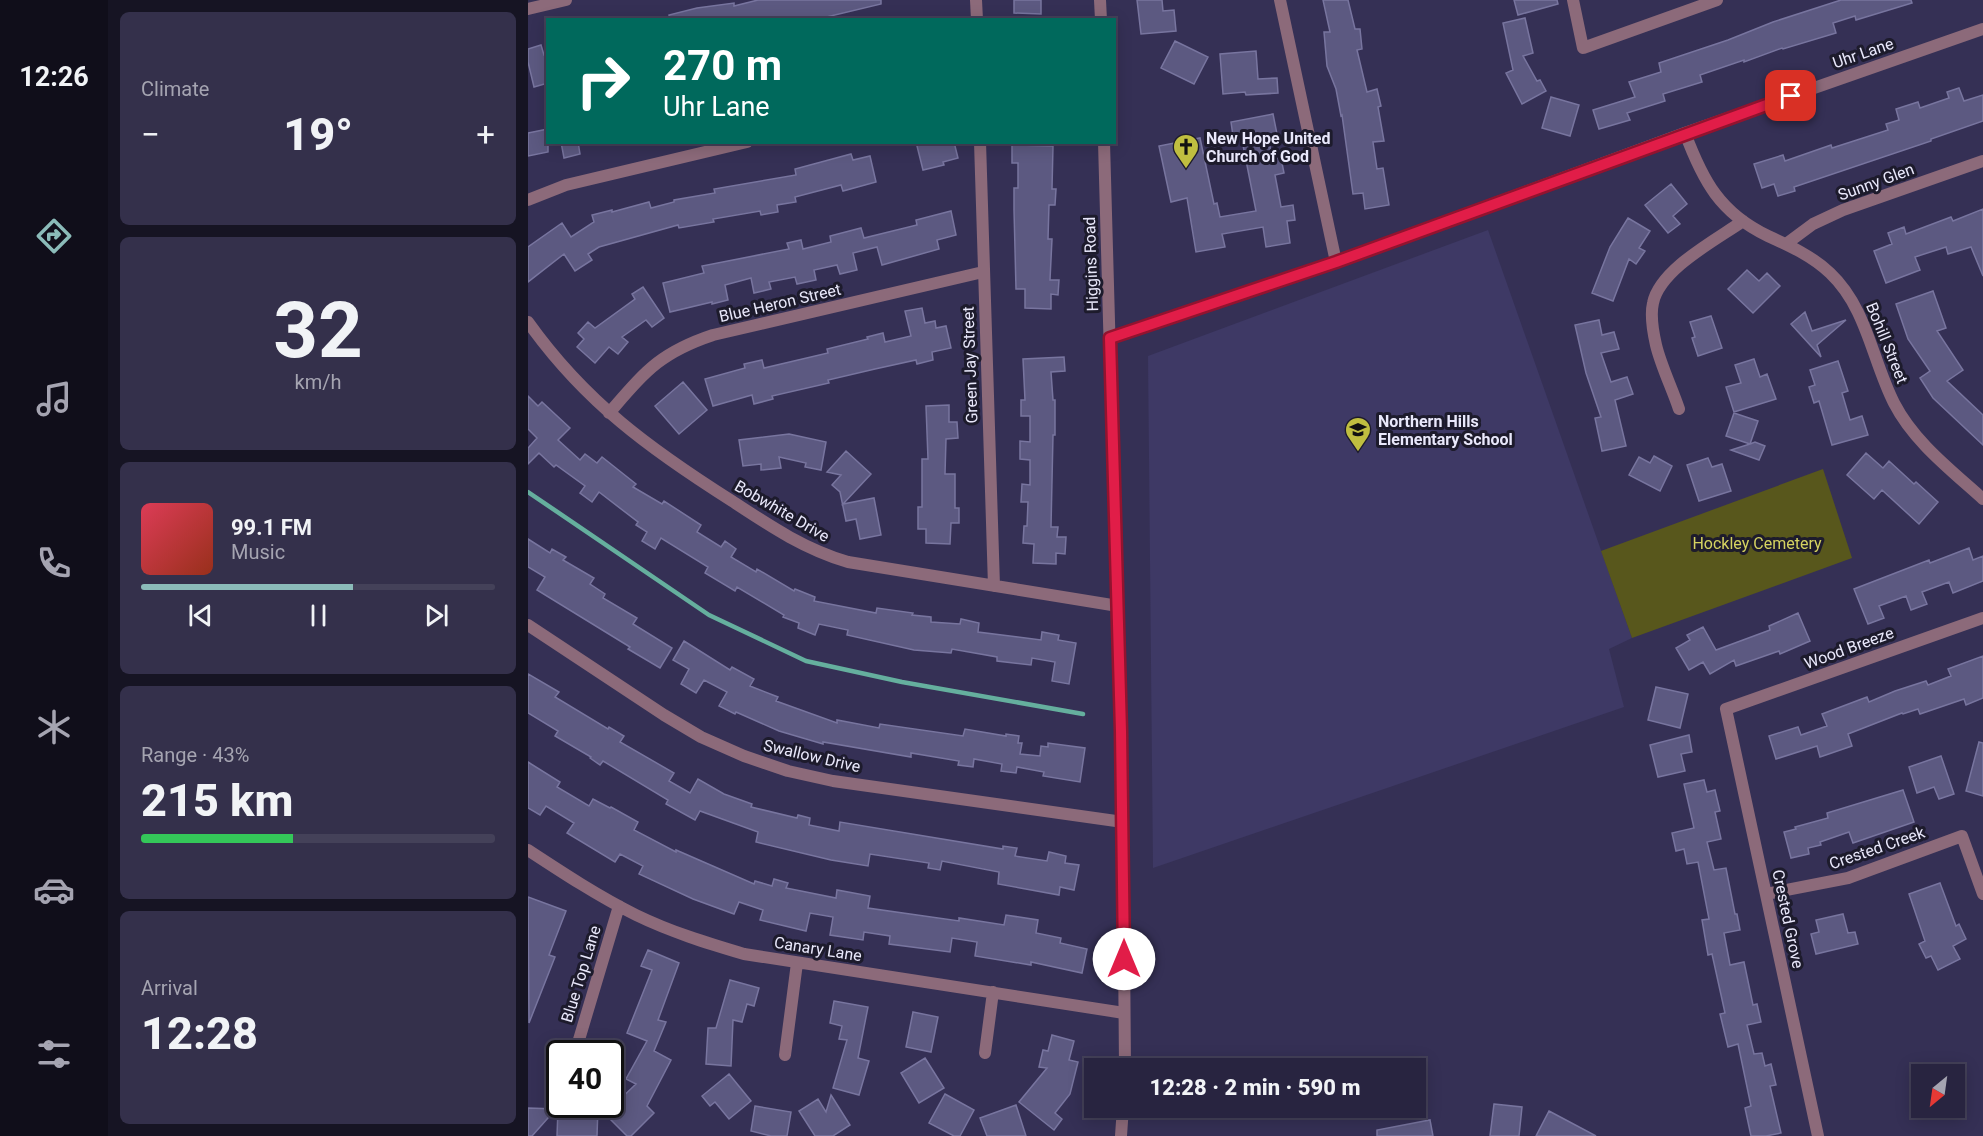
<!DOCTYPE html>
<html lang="en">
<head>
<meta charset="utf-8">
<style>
	:root { --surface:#282440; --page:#34304b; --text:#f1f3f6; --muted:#a5a4b1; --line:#444159; --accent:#8bbbb9 }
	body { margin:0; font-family:Roboto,sans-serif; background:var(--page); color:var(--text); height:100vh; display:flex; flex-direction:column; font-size:22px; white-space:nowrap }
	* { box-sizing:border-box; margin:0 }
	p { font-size:20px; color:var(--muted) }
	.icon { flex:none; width:33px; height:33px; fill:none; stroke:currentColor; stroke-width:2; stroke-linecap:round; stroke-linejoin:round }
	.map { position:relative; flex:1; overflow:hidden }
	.drawer { display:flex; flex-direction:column; gap:12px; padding:12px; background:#161423; width:420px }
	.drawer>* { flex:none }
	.hud { position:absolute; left:18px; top:18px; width:570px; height:126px; border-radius:0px; box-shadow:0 3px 15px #0003,0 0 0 2px var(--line); background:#00695c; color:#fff; overflow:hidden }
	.needle { width:39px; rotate:209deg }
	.buttons { position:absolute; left:1383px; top:1064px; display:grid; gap:12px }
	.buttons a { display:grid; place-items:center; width:54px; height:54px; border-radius:0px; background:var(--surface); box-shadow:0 3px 15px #0003,0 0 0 2px var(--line); font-size:30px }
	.speed { position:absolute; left:18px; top:1040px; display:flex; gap:12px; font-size:30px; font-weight:700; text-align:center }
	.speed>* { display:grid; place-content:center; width:78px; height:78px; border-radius:50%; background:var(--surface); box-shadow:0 3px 15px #0003,0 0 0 2px var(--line); line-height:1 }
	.speed .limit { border:3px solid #111; border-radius:9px; background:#fff; color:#111 }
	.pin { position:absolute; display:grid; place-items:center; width:51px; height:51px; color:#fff; margin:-26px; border-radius:12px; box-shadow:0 3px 9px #0006 }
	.me { position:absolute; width:66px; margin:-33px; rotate:0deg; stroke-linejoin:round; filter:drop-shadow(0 0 4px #0008) }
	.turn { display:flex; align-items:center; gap:21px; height:126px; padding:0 18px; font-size:27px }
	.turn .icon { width:78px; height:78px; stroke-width:2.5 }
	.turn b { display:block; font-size:42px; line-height:51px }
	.big { font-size:45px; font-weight:800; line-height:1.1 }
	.drawer .tile { flex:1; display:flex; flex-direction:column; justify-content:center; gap:9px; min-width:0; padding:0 21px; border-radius:9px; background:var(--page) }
	.drawer .dial { align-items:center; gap:0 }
	.dial b { font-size:78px; line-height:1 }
	.song { display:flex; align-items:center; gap:18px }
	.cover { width:72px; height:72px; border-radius:9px; background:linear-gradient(135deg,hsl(350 70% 55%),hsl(10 70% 35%)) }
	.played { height:6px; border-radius:3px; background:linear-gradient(90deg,var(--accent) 60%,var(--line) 60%) }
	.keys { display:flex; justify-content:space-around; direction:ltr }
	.heat { display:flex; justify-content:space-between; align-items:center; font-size:33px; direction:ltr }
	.charge { height:9px; border-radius:4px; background:linear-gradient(90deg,#34c759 43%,var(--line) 0) }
	.trip { position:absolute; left:556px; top:1058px; width:342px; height:60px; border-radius:0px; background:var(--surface); box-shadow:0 3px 15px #0003,0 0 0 2px var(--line); font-weight:800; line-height:60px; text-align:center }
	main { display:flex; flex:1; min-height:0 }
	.dock { display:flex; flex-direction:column; width:108px; justify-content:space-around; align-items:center; background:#100e1a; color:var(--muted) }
	.dock .icon { width:42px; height:42px }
	.dock .current { color:var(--accent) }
	.dock b { font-size:27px; color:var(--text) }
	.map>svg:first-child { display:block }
</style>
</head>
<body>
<main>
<nav class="dock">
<b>12:26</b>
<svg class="icon current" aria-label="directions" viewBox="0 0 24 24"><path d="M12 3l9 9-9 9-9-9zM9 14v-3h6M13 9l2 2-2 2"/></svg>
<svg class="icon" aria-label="music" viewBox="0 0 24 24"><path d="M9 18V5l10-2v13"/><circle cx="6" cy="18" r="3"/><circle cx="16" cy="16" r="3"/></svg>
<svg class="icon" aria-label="phone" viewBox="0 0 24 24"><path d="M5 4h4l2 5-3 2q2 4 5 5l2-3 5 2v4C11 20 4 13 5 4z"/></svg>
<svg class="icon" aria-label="climate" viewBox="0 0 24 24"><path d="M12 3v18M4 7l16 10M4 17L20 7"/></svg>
<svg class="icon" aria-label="car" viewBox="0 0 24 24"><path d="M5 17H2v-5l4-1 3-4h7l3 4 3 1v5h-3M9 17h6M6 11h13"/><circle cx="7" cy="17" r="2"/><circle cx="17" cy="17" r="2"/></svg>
<svg class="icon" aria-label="filters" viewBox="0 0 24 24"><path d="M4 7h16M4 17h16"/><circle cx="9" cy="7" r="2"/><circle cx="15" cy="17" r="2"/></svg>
</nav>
<section class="drawer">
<div class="tile"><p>Climate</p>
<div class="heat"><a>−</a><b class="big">19°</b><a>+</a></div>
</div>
<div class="tile dial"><b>32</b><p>km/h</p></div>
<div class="tile">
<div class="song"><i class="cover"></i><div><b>99.1 FM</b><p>Music</p></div></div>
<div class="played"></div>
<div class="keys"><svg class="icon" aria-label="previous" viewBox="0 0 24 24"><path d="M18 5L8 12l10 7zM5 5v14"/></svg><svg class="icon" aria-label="pause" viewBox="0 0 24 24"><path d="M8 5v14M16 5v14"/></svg><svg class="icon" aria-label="next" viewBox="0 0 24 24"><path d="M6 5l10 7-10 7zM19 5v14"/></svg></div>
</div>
<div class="tile"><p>Range · 43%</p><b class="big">215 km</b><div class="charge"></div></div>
<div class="tile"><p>Arrival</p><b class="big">12:28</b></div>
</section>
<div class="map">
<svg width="1455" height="1136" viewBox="0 0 1455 1136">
	<rect width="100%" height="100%" fill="#353055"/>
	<path fill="#3e3965" d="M960,230l144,408 -23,11 15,58 -471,161 -5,-512z"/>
	<path fill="#58571c" d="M1295,469l29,89 -220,80 -31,-87z"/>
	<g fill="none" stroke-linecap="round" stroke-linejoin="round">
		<path stroke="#65af9e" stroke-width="4.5" d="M0,492l181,123 97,46 96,21 181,32"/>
	</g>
	<path fill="#5c5981" stroke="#78759f" stroke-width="1.5" d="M230,0h123v4l-67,16h-144l-1,-5 28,-7 37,-5v3z
		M486,0h27v14l-27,-1z
		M609,0h25l1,11 11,-1 2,21 -35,3z
		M795,0h25l7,29h5l2,20 -5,1 10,42 10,-3 4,17 -3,1 6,34 -11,1 4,27 6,-1 6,37 -24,4 -2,-16 -10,1 -11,-79 -1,1 -5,-27 -9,-23 -3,-34h6z
		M986,0h43l1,4 -40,11z
		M1313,0h70l1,3 -56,17 -1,-4 -22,7 3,10 -53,16 -1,-1 -38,14v-2l-44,15 2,7 -39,12 2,7 -38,12 3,7 -31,9 -6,-19 42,-13 -6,-15 32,-10 -2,-9 69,-23 45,-18z
		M997,18l8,35 -10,3 14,25 3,-1 6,11 -24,13 -16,-31 7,-3 -10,-47z
		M647,41l33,16 -14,27 -33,-16z
		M13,45l3,10 4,-1v29l-14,4 -6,-25v-13z
		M728,51l2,28 19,-1 1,15 -32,2 -1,-3 -22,2 -3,-40z
		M1431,88l5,13 19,-6v26l-52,18v2l-137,46 1,4 -17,5 -4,-12 -12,4 -8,-24 29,-9 2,6 46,-16 1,3 56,-18 -2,-6 13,-4 -3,-11 22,-7 2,6 29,-10 -2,-6z
		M1023,97l28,8 -9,31 -28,-8z
		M745,114l4,20 -9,1 4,24 9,-1 3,15 -9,2 6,32 12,-2 2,15 -8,1 3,22 -24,4 -3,-20 -41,7 3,13 -29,5 -9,-54 -16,4 -12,-56 41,-8 14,66 3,-1 3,14 36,-6 -15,-76 -8,1 -2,-14z
		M20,129v23l-20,4v-23z
		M33,142h17l2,12 -16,4z
		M388,142h38l4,16 -15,4 1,3 -21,5z
		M484,145l41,1 -1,43h4l-1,16h-6l-1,34h4l-2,41h9l-1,15 -7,-1v15l-26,-1v-19h-9l-2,-79v-22h4v-25h-6z
		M323,154l2,6 17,-4 6,26 -33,9 -2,-6 -46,12 1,5 -19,3 1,7 -17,3 -1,-4 -47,8 1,3 -35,6 -1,-3 -79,22 -11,7 4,6 -17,11 -11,-17 -36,28v-35l34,-24 9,14 23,-15 -2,-7 20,-5v2l37,-10 2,6 23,-6v-2l41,-7 -1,-4 82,-14 -1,-6z
		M1143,184l16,20 -14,12 7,8 -12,9 -23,-28z
		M1455,209v67l-12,-29 -23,7 -2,-7 -31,10 5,13 -34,13 -12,-32 18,-7 -4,-11 16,-6 2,7 45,-17 2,4z
		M423,211l5,24 -19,5 2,9 -57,16 -5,-18 -24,6 4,17 -17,4 -3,-9 -23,5 2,10 -19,4 -2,-7 -26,5 2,7 -17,4 -3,-15 -26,7 3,15 -16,4v-2l-42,10 -7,-29 41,-10 -2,-7 87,-17 -2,-6 14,-3 2,9 28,-7 -1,-6 31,-8 3,10 53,-13 -1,-5z
		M1100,218l22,13 -11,17 6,3 -9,13 -7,-5 -16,42 -21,-8 18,-46z
		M1219,270l12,11 8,-8 13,13 -27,27 -25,-24z
		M115,287l21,31 -12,9 -6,-7 -24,17 6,5 -10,12 -9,-7 -14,16 -18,-16 7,-8 -6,-6 10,-11 7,6 40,-29 -3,-5z
		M1405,291l13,37 -9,3 26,39 -16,11 36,34v30l-50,-47 -13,-20 10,-7 -22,-32 -12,-35z
		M394,308l3,15 10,-2 1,7 10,-2 5,22 -19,4 1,8 -16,4 -1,-4 -41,9 -47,11 1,3 -57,13 1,3 -19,5 -2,-9 -39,11 -8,-27 40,-11 -1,-4 18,-4 2,8 64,-15 -1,-4 41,-10 -1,-2 16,-4 2,9 26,-6 -6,-25z
		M1277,312l7,19 34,-11 -29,25 4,12 -30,-33z
		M1183,316l11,32 -24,8 -6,-18 3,-1 -5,-15z
		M1071,320l3,15 12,-3 5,17 -18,4 10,29 16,-5 6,17 -18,6 11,46 -24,5 -7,-33 6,-1 -15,-44 -11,-48z
		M536,357l1,14 -14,1 2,28h2v35h-2l-2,92h7l-1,10h9l-1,17 -9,-1v11l-23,-1 1,-19 -11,-1 1,-17h3l1,-24h-7l1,-18 8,1v-25l-10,-1v-18l10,1v-26h-9v-16h4l-2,-41z
		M1226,359l6,18 7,-3 9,25 -42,13 -8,-25 15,-4 -6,-18z
		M1310,361l10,30 -6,2 8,27 12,-4 6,19 -36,10 -13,-44 -5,2 -5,-16 6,-2 -5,-15z
		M155,382l24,28 -28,24 -24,-28z
		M0,396l10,10 4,-4 28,26 -12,12 22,20 5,-6 12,9 5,-6 34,27 -3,3 29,17 2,-3 37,24 -4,7 24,15 4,-6 11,8 -5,8 25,15 1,-3 37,22 1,-2 20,8 -1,4 62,12 1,-5 36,5 -1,2 19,2v5l29,2 1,-5 18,4 -1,9 63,8 1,-8 17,3 -1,5 18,3 -7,41 -17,-3 3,-19 -23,-4 -1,7 -34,-4v-4l-45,-8 -1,4 -37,-3 -67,-15 1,-5 -29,-6 -4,11 -17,-7 1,-5 -16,-6 1,-2 -47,-28 -2,4 -30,-18 3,-6 -47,-29 -6,11 -13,-8 5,-9 -11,-7 2,-3 -39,-30 -7,10 -12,-9 5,-7 -29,-21 -2,2 -15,-14 -11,11v-16l9,-10 -9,-9z
		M421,405v17h8l1,16 -12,1 -1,35h10v34h4v15h-8l-1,21 -24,-1v-14h-8v-22h4v-48h6l-2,-53z
		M1206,413l24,8 -8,23 5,-2 10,4 -6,14 -28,-10 19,-6 -24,-8z
		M261,434l37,8 -5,28 -16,-3 1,-4 -27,-6 2,11 -20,2v-6l-18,2 -4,-26z
		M318,451l25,23 -28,30 31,-6 7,37 -21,4 -4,-20 -10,2 -6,-29 -8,-7 9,-10 -14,-3z
		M1338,453l17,15 6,-7 25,23 2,-2 22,20 -19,22 -37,-34 -8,9 -27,-24z
		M1126,456l18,10 -12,25 -31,-16 10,-18 11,6z
		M1180,458l4,9 10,-3 9,27 -32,10 -12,-36z
		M0,539l22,14 2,-4 14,8 -3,3 31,18 -4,6 15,10 -2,4 34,20 -4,6 39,24 -12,20 -32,-19 2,-2 -93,-57 8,-13 -17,-10z
		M1441,548l4,12 10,-4v25l-30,12 -4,-11 -27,10 5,12 -16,6 -5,-14 -27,10 5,12 -16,6 -14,-35 75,-29 1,3z
		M1270,613l12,28 -30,13 -1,-3 -43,15 -2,-6 -24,14 -7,-12 -14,8 -13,-22 14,-8 -3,-5 16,-8 13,23 54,-20 -1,-4z
		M156,641l46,29 2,-3 22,12 -4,7 28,11 -2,4 61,22v-3l42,8 1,-4 83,12 2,-7 41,7v-2l13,2 -1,7h4l-2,11 20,2 1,-10 7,1v-4l37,5 -5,34 -37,-6 1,-4 -27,-5 -1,6 -15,-2 1,-7 -28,-5 -1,8 -15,-2 1,-4 -48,-8v4l-88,-15v2l-44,-13 -43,-19 -1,2 -16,-8 8,-14 -23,-12 -8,13 -15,-9 8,-15 -16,-9z
		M1455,656v42l-17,7 -2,-6 -44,15 -2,-5 -15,5 -1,-1 -54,21 4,12 -32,11 -3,-11 -41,13 -7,-23 29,-9 3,8 26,-9 -5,-12 45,-17 2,5 26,-11 31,-10 2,4 23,-9 -3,-7z
		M0,674l31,18 -4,5 53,32 1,-2 15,9 -4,6 54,31 -5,8 21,12 8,-14 26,15 28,10 -1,3 46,11 1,-3 12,3 -1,7 30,6 1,-9 163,27v-3l14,2 -2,8 32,5 2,-9 17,4 -1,7 14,2 -5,25 -14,-3 -1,8 -61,-11 1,-12 -57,-11 -2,9 -12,-2 1,-5 -59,-9 -2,12 -37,-6 -75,-18 2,-10 -58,-21 -5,9 -29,-16 2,-4 -65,-39 -3,4 -10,-7 1,-1 -36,-21 3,-5 -30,-18z
		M1128,687l32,7 -8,34 -32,-8z
		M1161,735l3,17 -11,2 4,17 -27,6 -8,-32z
		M1451,742l4,1v53l-17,-5z
		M1413,756l13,38 -15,5 -5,-12 -17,6 -8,-26z
		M0,762l32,20 -3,5 32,19 4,-7 17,9 1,-1 27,15 -4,8 42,22v-2l78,34 1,-3 17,5 2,-7 14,4 -2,5 50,10 1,-8 33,6 -2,12 91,13v-3l45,7 2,-10 32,5 -2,13 25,5 -1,5 27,6 -5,24 -51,-11v3l-56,-9 2,-14 -25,-4 -2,14 -61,-8 1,-8 -26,-4 -1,8 -33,-5 3,-18 -23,-4 -4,18 -46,-11 3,-10 -24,-8 -5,12 -41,-15 -54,-25 4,-8 -23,-12 -5,8 -48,-29 7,-10 -28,-17 -6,9 -12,-7z
		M1176,780l3,12 8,-2 5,21 -5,1 6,27 -14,3 7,28 12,-2 9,46h2l3,16 -16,3 6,32 14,-3 9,43 4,-1 4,18 -14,3 7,29 8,-1 3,13 6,-2 5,21 -6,1 11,47 -15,3h-15l-6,-28 6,-2 -13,-62 -10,3 -8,-33 5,-1 -13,-59 -4,1 -6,-35 7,-1 -11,-57 -11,2 -3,-15 -8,2 -4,-18 22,-5 -10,-44z
		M1375,790l11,32 -61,21 -4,-11 -29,10 1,3 -13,3 1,6 -18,4 -7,-26 12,-3 -1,-2 33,-9 -1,-5z
		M1412,883l16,43 3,-2 7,15 -13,7 7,13 -22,11 -7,-14 -5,2 -7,-14 6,-3 -16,-47z
		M0,897l38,14 -17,44 6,2 -26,66z
		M1315,914l5,19 7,-1 3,12 -42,10 -5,-20 8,-2 -3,-12z
		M120,950l31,13 -21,57 8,2 -12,29 17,9 -24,46 7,7 -23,23h-4l-29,-29 -1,29h-40l1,-27 20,1v-6h37l21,-20 -10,-5 21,-38 -20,-8 25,-63 -11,-4z
		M202,980l29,8 -5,18 -7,-2 -5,18 -9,-2 -2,46 -25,-2 2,-36h8z
		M306,1001l34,6 -10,51 11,3 -10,34 -26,-7 14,-48 -8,-1 3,-13 -12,-3z
		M385,1012l25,5 -7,35 -25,-5z
		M524,1035l22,6 -5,19 9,2 -8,32 -15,19 7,6 -8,11 -35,-28 28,-34 -8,-1 4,-17 5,1z
		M397,1058l19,30 -25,15 -18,-30z
		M201,1074l22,27 -22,18 -14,-17 -5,4 -8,-10z
		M417,1094l29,16 -14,26h-6l-25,-13z
		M303,1095l19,30 -17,11h-18l-16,-25 19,-12 8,13z
		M966,1104l28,3 -3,29h-29z
		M488,1105l10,31h-39l-7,-18z
		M227,1106l36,6 -4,24h-16l-20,-5z
		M0,1108l28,1 -24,27h-4z
		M1021,1111l47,25h-60z
		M902,1120l3,16h-56v-6z"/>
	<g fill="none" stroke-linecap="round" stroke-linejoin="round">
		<path stroke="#8c6a7a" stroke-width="12" d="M448,0l1,20
			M752,0l56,262
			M1045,0l10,48 134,-48
			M0,9l38,-9
			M1157,133c18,48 35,80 83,103 22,10 44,20 62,37 37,35 42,87 64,130 20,39 57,67 89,96
			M452,142l14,444
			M0,200l38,-15 181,-43
			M1258,244l27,-20 30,-14 140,-49
			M0,322c57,80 122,127 204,179 38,25 72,48 116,61l270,44
			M1151,409c-7,-21 -18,-43 -23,-64 -3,-13 -6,-29 -3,-42 7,-34 63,-63 90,-82
			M81,413c36,-41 50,-60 104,-78l270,-63
			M0,625l136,90 37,22 43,19 44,15 45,10 290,41
			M0,850c35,23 70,46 108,65 35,17 71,28 108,39l380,59
			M1238,894l82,-16 114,-42 21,58
			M47,1053l44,-147
			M457,1053l8,-61
			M257,1055l12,-92
			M1290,1136l-92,-427 257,-91"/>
		<path stroke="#8c6a7a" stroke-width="12" d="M572,0l1,20
			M576,142l19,680 2,246
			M582,338l226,-76 349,-129 298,-104
			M593,1136l2,-29"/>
	</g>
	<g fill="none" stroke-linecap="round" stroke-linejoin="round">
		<defs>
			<path id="route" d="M596,959l-3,-228 -11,-393 226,-76 455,-166"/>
		</defs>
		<use href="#route" stroke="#92132f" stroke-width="15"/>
		<use href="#route" stroke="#e11d48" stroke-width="10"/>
	</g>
	<defs>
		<symbol id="church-pin" viewBox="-11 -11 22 30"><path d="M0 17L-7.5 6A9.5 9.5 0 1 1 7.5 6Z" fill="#c0be40" stroke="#1d1b2c"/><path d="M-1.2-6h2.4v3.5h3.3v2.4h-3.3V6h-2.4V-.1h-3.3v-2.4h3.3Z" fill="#111"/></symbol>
		<symbol id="school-pin" viewBox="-11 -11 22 30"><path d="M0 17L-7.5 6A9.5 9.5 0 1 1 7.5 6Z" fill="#c0be40" stroke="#1d1b2c"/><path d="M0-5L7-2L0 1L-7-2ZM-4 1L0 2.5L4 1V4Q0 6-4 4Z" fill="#111"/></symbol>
	</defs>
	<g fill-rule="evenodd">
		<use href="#church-pin" x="643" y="132" width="30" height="40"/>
		<use href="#school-pin" x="815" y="415" width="30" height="40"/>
	</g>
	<g text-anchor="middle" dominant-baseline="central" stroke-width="6" stroke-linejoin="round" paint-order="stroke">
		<g font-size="16" fill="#e9e8fb" stroke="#1d1b2c">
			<text transform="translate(1335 53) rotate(-19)">Uhr Lane</text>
			<text transform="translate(1348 182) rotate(-20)">Sunny Glen</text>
			<text transform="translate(563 264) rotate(-92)">Higgins Road</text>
			<text transform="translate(252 303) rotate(-13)">Blue Heron Street</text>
			<text transform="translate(1359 343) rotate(68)">Bohill Street</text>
			<text transform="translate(442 365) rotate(-92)">Green Jay Street</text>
			<text transform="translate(254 511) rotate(30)">Bobwhite Drive</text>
			<text transform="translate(1321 648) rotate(-20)">Wood Breeze</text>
			<text transform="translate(284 756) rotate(13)">Swallow Drive</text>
			<text transform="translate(1349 848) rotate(-19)">Crested Creek</text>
			<text transform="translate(1260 919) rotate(78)">Crested Grove</text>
			<text transform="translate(290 949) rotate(9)">Canary Lane</text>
			<text transform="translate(53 974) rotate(-73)">Blue Top Lane</text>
		</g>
		<g font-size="16" font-weight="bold" fill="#e9e8fb" stroke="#1d1b2c" text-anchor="start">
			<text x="678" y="138">New Hope United<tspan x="678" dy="18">Church of God</tspan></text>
			<text x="850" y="421">Northern Hills<tspan x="850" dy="18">Elementary School</tspan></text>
		</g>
		<g font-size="16" fill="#d5d361" stroke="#1d1b2c">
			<text x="1229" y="543">Hockley Cemetery</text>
		</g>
	</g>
</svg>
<div class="buttons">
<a><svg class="needle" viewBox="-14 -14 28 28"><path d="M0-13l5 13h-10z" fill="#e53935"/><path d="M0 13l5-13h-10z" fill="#a5a4b1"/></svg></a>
</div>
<div class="speed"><div class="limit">40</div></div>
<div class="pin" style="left:1263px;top:96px;background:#d93025"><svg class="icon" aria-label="arrive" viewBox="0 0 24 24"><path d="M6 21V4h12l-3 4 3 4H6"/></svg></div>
<svg class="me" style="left:596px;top:959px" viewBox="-20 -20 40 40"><circle r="19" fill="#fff"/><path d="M0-13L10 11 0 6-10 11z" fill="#e11d48"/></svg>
<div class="trip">12:28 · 2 min · 590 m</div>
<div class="hud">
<div class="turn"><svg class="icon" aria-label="right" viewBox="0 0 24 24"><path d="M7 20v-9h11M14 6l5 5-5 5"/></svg><div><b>270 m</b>Uhr Lane</div></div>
</div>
</div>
</main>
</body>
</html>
